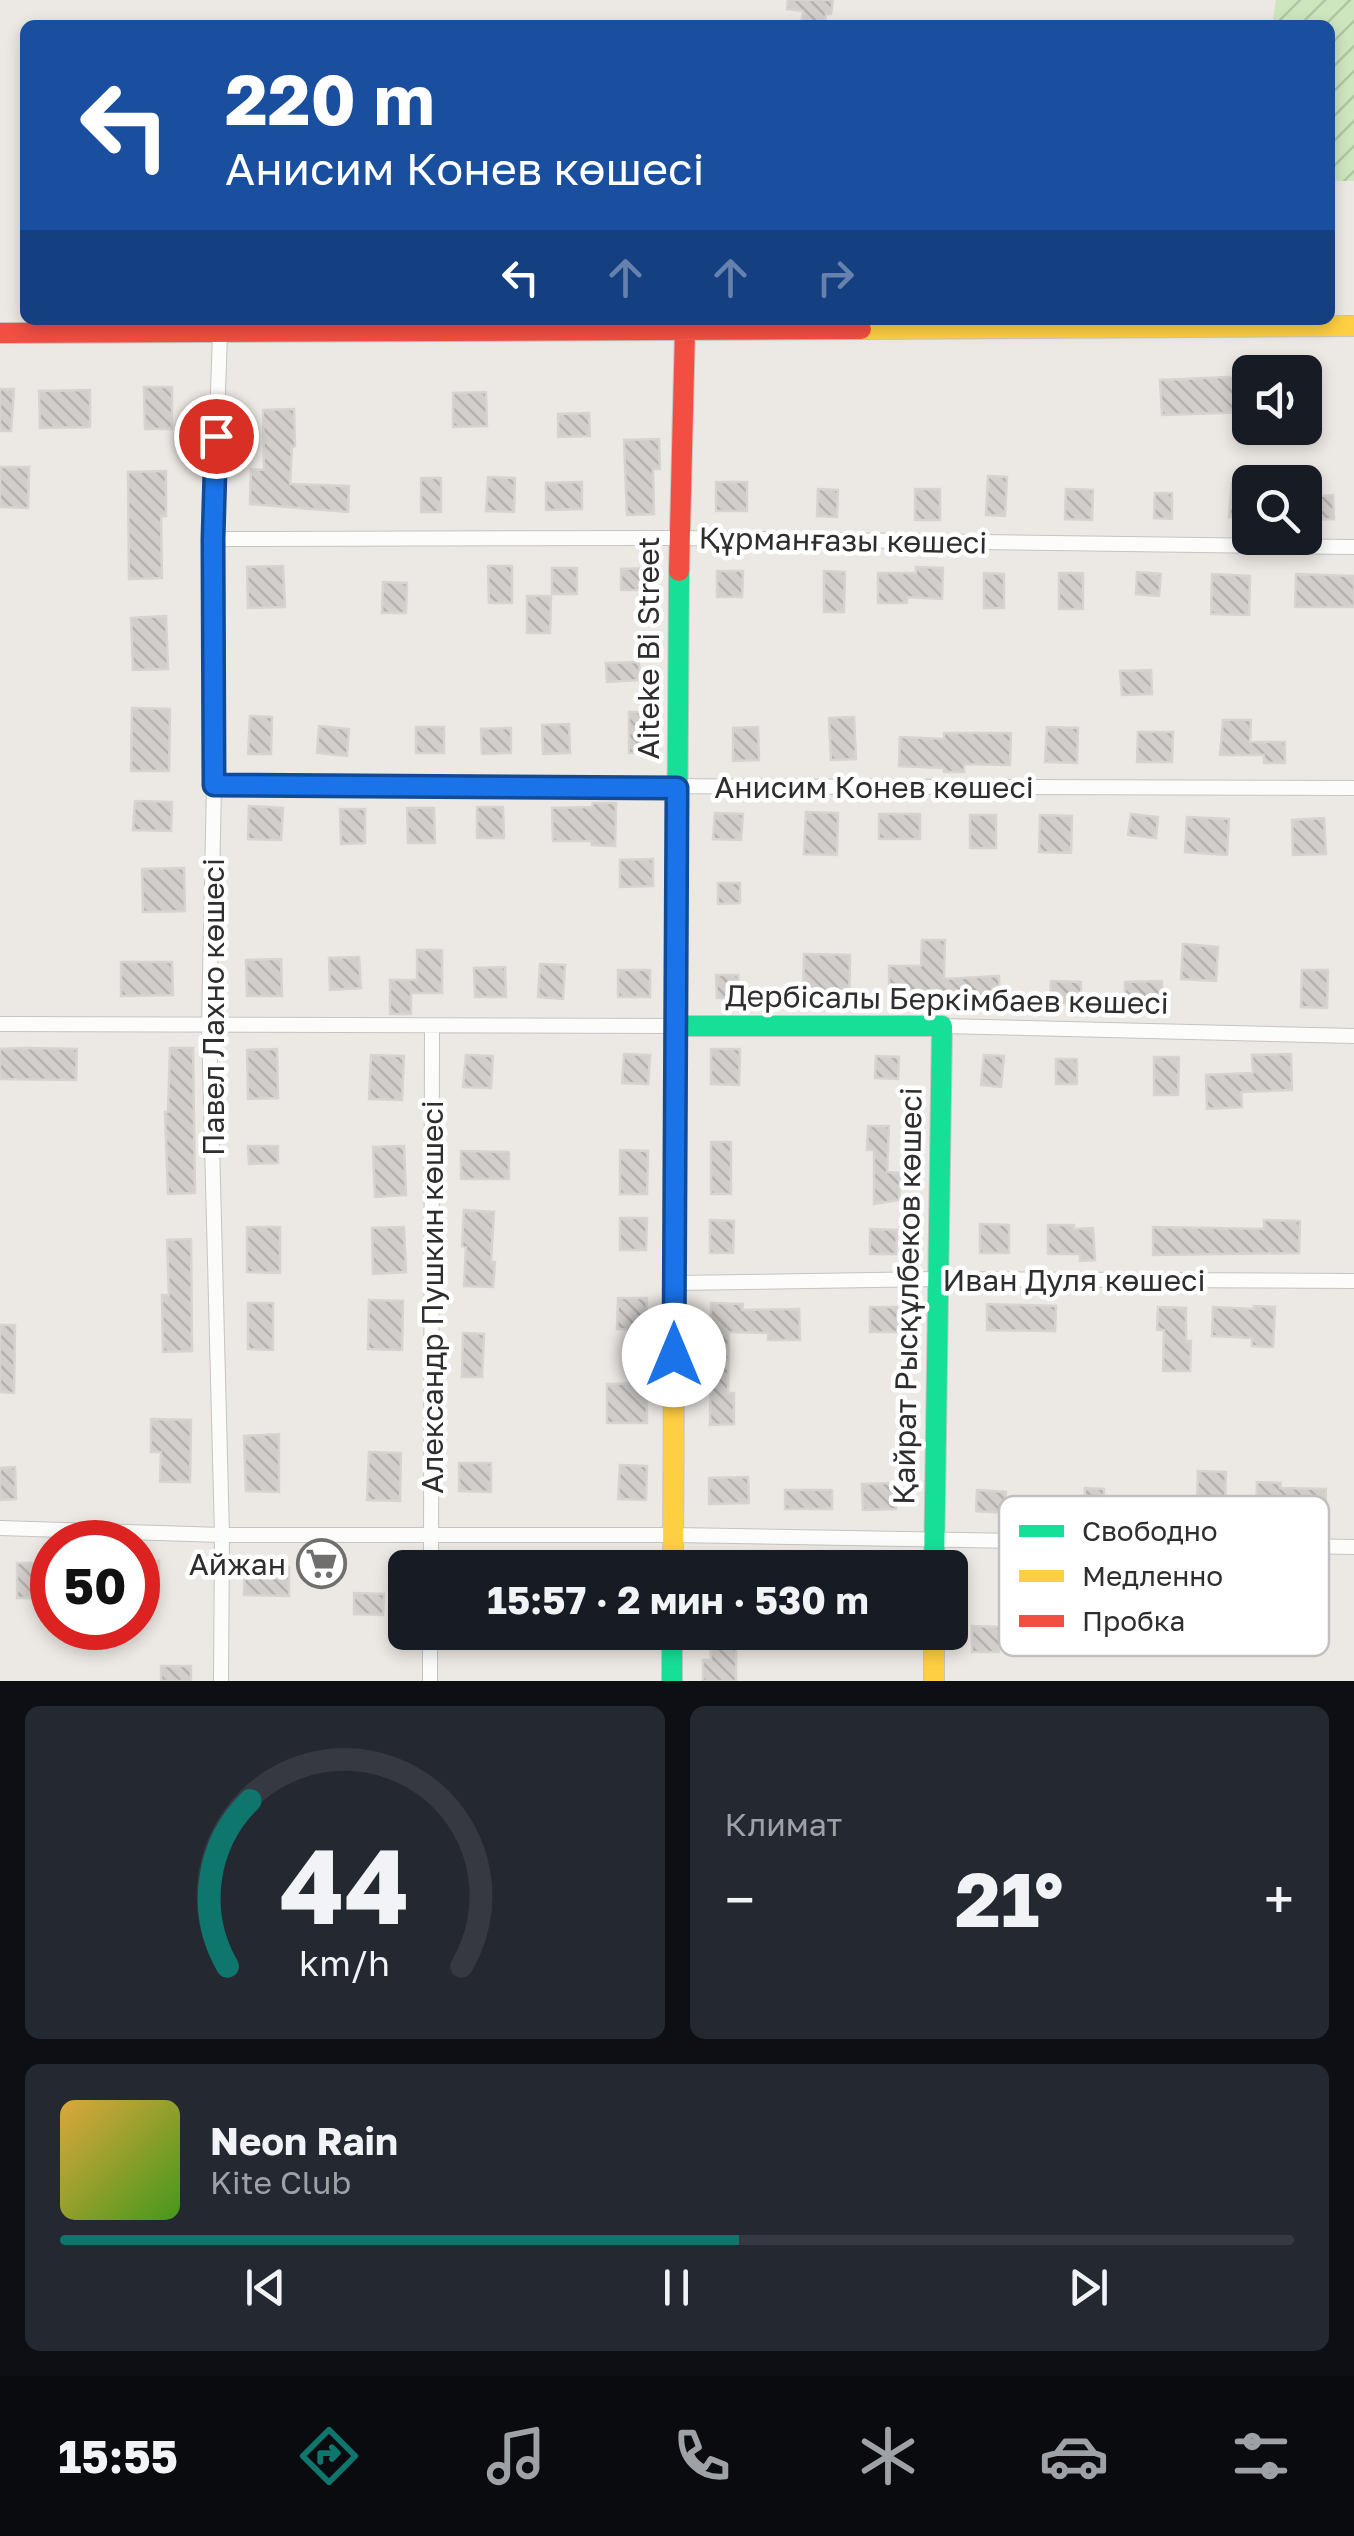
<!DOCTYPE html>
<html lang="ru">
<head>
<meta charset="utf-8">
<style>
	:root { --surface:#171b24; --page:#242831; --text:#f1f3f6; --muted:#9ea1a6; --line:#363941; --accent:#0f766e }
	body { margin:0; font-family:"Golos Text",sans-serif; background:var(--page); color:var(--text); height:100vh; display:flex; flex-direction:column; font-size:38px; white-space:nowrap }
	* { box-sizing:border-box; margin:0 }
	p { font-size:32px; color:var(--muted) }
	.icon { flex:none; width:55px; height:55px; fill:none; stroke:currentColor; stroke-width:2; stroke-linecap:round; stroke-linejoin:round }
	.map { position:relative; height:1681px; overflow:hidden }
	.details { display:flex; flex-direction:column; gap:25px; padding:25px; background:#0d0f14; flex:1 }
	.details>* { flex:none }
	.top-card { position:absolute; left:20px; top:20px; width:1315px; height:305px; border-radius:15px; box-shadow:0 5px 15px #0003; background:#1a4fa0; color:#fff; overflow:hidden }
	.fabs { position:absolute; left:1232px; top:355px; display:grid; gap:20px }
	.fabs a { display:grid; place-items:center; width:90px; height:90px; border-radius:15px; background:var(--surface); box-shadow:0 5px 15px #0003; font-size:50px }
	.speed { position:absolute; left:30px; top:1520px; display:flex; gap:20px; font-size:50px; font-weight:700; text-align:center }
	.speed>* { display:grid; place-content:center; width:130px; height:130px; border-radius:50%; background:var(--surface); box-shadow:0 5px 15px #0003; line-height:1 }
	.speed .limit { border:15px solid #d22; background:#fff; color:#111 }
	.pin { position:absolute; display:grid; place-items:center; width:85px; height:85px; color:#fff; margin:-42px; border:5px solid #fff; border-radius:50%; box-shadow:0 2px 10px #0007 }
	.me { position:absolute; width:110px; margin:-55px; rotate:0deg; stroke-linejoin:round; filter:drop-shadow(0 0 8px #0008) }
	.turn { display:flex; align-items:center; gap:35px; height:210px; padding:0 40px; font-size:45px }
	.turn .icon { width:130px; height:130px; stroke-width:2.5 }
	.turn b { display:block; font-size:70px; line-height:85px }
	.lanes { display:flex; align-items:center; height:95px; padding:0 40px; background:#0003; justify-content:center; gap:50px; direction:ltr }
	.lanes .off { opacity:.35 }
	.big { font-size:75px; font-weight:700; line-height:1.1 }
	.details .card { flex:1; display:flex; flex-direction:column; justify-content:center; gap:15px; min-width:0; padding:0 35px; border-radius:15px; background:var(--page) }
	.details .dial { align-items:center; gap:0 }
	.dial svg { height:260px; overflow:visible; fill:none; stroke:var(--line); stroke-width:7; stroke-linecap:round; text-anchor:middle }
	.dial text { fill:var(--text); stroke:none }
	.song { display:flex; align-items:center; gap:30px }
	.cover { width:120px; height:120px; border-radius:15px; background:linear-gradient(135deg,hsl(40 70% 55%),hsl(100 70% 35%)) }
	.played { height:10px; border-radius:5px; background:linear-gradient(90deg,var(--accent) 55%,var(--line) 55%) }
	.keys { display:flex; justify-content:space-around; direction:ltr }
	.heat { display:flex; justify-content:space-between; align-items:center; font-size:55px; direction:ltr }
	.details .tiles { flex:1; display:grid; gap:25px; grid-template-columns:1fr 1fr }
	.card:last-child { grid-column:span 2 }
	.trip { position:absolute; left:388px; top:1550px; width:580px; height:100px; border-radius:15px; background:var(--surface); box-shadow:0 5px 15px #0003; font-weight:700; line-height:100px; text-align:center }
	.tabs { display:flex; height:160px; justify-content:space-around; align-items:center; background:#090b0e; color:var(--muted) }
	.tabs .icon { width:70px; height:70px }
	.tabs .on { color:var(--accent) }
	.tabs b { font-size:45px; color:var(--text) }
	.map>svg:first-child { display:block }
</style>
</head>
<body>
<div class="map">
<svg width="1354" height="1681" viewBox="0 0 1354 1681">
	<defs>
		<pattern id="garden-furrows" width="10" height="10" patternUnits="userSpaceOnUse" patternTransform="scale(2.5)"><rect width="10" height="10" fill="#cee6be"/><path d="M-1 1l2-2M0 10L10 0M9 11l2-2" fill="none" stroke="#b1c6a4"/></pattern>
		<pattern id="building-back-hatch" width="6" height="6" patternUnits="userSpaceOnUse" patternTransform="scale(2.5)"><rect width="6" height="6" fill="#d1cecb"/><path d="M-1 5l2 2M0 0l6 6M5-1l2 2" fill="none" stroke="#b4b1af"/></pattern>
	</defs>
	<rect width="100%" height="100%" fill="#ece8e4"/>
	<path fill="url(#garden-furrows)" d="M1276,0h78v181h-24v-156h-58z"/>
	<path fill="url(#building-back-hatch)" stroke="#d7d4d0" stroke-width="2.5" d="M788,0h45l-2,14h-5l-1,11h-24l2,-14 -16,-2z
		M1250,376v36l-88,3 -2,-35z
		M144,387h28v42h-27z
		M0,389h14l-3,42h-11z
		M90,390v37l-50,1 -1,-37z
		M486,392l1,34 -34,1v-34z
		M294,409l1,37 -3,1 -2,37 59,2 -1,26 -98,-8 1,-35 13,1 -1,-60z
		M589,413l1,23 -32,1v-23z
		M659,439l1,30h-7l1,45 -27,1 -3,-75z
		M0,467h29l-1,41 -28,-1z
		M166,471v45h-5l1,62 -33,1 -1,-107z
		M988,476l19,1 -2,39 -19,-1z
		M488,477l27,1 -1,34 -28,-1z
		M421,478h20v34h-20z
		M582,482v27l-36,1v-27z
		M716,482h31v29h-31z
		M1232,483l18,2v34l-21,-2z
		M818,489l20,1 -1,27 -20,-1z
		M915,489h25v31h-25z
		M1066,489l27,1 -1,30 -27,-1z
		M1155,493h17v26l-18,-1z
		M1333,495l1,24 -29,1v-23z
		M283,566l2,41 -37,1 -1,-41z
		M488,566h24v37h-23z
		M916,567l27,1 -1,31 -35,-2v6h-29v-30h38z
		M552,568h25v26h-25z
		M652,568v22h-31v-21z
		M717,571h26l-1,26h-25z
		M824,571l21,1 -1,40h-20z
		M1137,572l24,2 -2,22 -23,-2z
		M984,573l20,1v34h-20z
		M1059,573h24v36h-24z
		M1212,574l38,2 -1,39 -38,-1z
		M1296,574l58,2v31h-59z
		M383,582l24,1 -1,30h-24z
		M527,596h24l-1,37h-23z
		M166,616l2,53 -35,1 -2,-52z
		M639,662l1,18 -33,2 -1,-19z
		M1151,670l1,24 -30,1 -2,-24z
		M132,708l38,1 -1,62h-38z
		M629,712h22v41h-22z
		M250,716l22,1 -1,37h-23z
		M854,717l2,42 -25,1 -2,-42z
		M1223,720h28l-1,22h35v21h-21v-8h-44z
		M569,724l1,29 -27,1 -1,-29z
		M319,726l30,3 -2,27 -30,-3z
		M416,727h28v26h-28z
		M758,727l1,33 -26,1v-33z
		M1047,727l31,1 -1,35 -32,-1z
		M511,728v25l-29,1 -1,-25z
		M1138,732h35l-1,30h-35z
		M944,733h67l-1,32 -46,-1v8h-20v-4l-45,-2 1,-29 44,2z
		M135,801l37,1 -1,29 -38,-1z
		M593,803h23l-1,43 -23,-1v-4h-39l-1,-33 40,-1z
		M249,806l34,2 -2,32 -33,-1z
		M477,807h26l1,31h-27z
		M407,808h27l1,35h-27z
		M340,809h25v34l-24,1z
		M806,812l32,1 -1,42 -33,-1z
		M715,813l28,1 -2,26 -28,-1z
		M879,814h41v25h-41z
		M1131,814l27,3 -2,21 -28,-3z
		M970,815h26v33h-26z
		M1040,815l32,1 -1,37 -32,-1z
		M1187,817l42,2 -2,36 -42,-3z
		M1324,818l2,36 -33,1 -1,-35z
		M653,859v27l-33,1v-27z
		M184,868l1,43 -42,1 -1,-43z
		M718,883h22v20l-22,1z
		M922,940h23l-1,39 55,-3 1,23 -56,3v5h-23v-7h-32v-34h32z
		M1183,944l35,3 -2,34 -35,-2z
		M417,950h25v43h-31v21h-21v-34h27z
		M804,954l46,1 -1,55 -46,-1z
		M359,957l2,31 -31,2 -1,-32z
		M281,959l1,37h-35l-1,-36z
		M121,962h51l1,33 -52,1z
		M540,964l25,1 -2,34 -25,-2z
		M505,967l1,30h-31l-1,-29z
		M618,970h32v27h-32z
		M1302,970h26l-1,38 -26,-1z
		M716,975h22l1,23h-22z
		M1051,981l30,1v22l-31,-1z
		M1162,981v25l-37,1v-25z
		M24,1048l53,1 -1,31 -76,-1v-30z
		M170,1048h23l2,145 -27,1 -3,-82h3z
		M277,1049l1,49 -30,1 -1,-49z
		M711,1049h29l-1,36 -28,-1z
		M624,1054l26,1 -2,29 -26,-1z
		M1291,1054l1,36 -51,2 1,15 -35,2 -1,-34 47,-2 -1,-18z
		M371,1055l33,1 -2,44 -33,-1z
		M466,1055l27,1 -2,32 -28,-1z
		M984,1055l20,1 -3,31 -20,-2z
		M876,1056l23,1 -1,22 -23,-1z
		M1154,1057h25l-1,38h-24z
		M1056,1059h21v25h-21z
		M868,1126h21l-2,46 13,1 -1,27 -25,4v-54h-7z
		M711,1142h20v52h-20z
		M248,1146h30v17l-29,1z
		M404,1146l2,49 -31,2 -2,-50z
		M620,1150l28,1 -1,43h-27z
		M461,1151l48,1v27h-48z
		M464,1210l30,2 -3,50h4l-2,25 -29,-1 2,-39 -4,-1z
		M620,1218h27l-1,32h-26z
		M710,1220l24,1 -1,32h-23z
		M1264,1220l36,1 -1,32 -146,2v-28l111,2z
		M980,1224l29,1v28h-29z
		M1048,1225h26v4l19,-1 2,32 -15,1v-7h-32z
		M247,1227h33v46l-33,-1z
		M404,1227l2,45 -33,2 -1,-46z
		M870,1229l27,1 -1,24h-26z
		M191,1239l1,112 -29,1 -1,-57h7l-2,-55z
		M618,1298h29l-1,32 -29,-1z
		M369,1300l34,1 -1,49 -34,-1z
		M248,1303h25v47l-25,-1z
		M711,1303l32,1 -1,6 57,-1 1,31h-32v-7l-39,-1 -1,61h6v31l-24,1z
		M987,1304l69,2 -1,25 -68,-1z
		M1254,1306l21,1 -2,40 -21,-1v-8l-40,-2 1,-29 41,2z
		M870,1307h27l1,25h-28z
		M1158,1307l28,1v33h5l-1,30h-27l1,-41h-7z
		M0,1325h15l-1,68 -14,-1z
		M463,1333l21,1 -2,43h-20z
		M647,1383v40h-40v-39z
		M151,1419l40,1 -1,62h-30l1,-30h-10z
		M279,1434v58l-33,-1 -2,-55z
		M369,1452l32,1 -1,48 -33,-1z
		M459,1463h32v29l-32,-1z
		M620,1465l27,1 -1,34 -28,-1z
		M15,1467l1,32 -16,1v-32z
		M1198,1471l28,1 -1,32 -28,-1z
		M748,1477l1,26 -40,1v-26z
		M1257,1482l24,1 -1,5 46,1 -1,28h-69z
		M896,1483v26l-33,1 -1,-26z
		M1085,1488l19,1 -1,27 -19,-1z
		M785,1490h47v19h-47z
		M977,1490l29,2 -2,21 -28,-2z
		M340,1555v16l-38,1 -1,-16z
		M138,1561h21v36h-21z
		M17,1563h35v35h-35z
		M245,1566l44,1v29l-45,-1z
		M354,1593l30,1 -1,21 -29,-1z
		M972,1626l28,1 -1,25h-27z
		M710,1632h26v49h-33v-21h8z
		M161,1666h30v15h-30z"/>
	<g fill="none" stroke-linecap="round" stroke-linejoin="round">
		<defs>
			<path id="street" d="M220,333l-7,206 1,246 -5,241 13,509 -1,146
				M213,539l466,-1 675,9
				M214,785l1140,3
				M0,1024l676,2
				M942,1026l412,10
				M674,1283l262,-4 418,2
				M0,1528l222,7h451l681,12
				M431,1568l1,-542
				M430,1681v-49"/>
			<path id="fast" d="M676,1026h266l-8,542
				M675,1162l4,-591
				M672,1632v49"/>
			<path id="slow" d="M861,329l493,-3
				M673,1568l2,-406
				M934,1632v49"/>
			<path id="jam" d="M0,333l861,-4
				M679,571l6,-242"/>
		</defs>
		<use href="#street" stroke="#c5c4c5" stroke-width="16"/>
		<use href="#fast" stroke="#c5c4c5" stroke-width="22"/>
		<use href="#slow" stroke="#c5c4c5" stroke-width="22"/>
		<use href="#jam" stroke="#c5c4c5" stroke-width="22"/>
		<use href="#street" stroke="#fcfcfb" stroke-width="14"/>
		<use href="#fast" stroke="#16e098" stroke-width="20"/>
		<use href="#slow" stroke="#ffcf43" stroke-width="20"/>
		<use href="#jam" stroke="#f24e42" stroke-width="20"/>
	</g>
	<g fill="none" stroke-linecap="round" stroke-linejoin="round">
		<defs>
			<path id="route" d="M216,436l-3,103 1,246 463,3 -3,567"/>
		</defs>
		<use href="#route" stroke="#114b97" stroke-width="25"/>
		<use href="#route" stroke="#1a73e8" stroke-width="18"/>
	</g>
	<defs>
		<symbol id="supermarket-ring" viewBox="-11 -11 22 22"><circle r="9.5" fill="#fff" stroke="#706f6e" stroke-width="1.5"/><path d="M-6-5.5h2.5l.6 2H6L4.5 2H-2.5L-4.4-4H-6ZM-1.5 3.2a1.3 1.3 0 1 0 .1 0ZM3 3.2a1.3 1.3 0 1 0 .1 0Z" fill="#706f6e"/></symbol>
	</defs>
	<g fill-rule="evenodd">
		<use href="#supermarket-ring" x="294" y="1536" width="55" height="55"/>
	</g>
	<g text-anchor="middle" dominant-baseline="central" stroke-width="9" stroke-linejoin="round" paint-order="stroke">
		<g font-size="30" fill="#2e2e2e" stroke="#fff">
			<text transform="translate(843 540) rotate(1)">Құрманғазы көшесі</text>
			<text transform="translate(648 648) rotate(-90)">Aiteke Bi Street</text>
			<text x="874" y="787">Анисим Конев көшесі</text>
			<text transform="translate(947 999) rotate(1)">Дербісалы Беркімбаев көшесі</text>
			<text transform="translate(213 1007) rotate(-90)">Павел Лахно көшесі</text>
			<text x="1074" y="1280">Иван Дуля көшесі</text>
			<text transform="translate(907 1296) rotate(-89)">Қайрат Рысқұлбеков көшесі</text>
			<text transform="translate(432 1297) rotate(-90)">Александр Пушкин көшесі</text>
		</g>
		<g font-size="30" fill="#2e2e2e" stroke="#fff" text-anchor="end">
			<text x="286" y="1564">Айжан</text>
		</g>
	</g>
	<rect x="999" y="1496" width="330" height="160" rx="15" fill="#fff" stroke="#c0c0c0" stroke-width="2.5"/>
	<rect x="1019" y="1525" width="45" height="12" fill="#16e098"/>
	<rect x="1019" y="1570" width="45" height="12" fill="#ffcf43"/>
	<rect x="1019" y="1615" width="45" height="12" fill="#f24e42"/>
	<g font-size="28" fill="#2e2e2e">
		<text x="1082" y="1541">Свободно</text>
		<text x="1082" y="1586">Медленно</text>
		<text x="1082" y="1631">Пробка</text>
	</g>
</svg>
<div class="fabs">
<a><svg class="icon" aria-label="sound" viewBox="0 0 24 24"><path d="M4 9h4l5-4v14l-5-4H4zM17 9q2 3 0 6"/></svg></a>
<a><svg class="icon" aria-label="search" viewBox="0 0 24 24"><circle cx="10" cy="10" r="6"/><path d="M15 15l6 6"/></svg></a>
</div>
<div class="speed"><div class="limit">50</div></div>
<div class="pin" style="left:216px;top:436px;background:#d93025"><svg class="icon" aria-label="arrive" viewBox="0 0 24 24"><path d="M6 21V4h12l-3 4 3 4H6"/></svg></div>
<svg class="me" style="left:674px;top:1355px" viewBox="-20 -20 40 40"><circle r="19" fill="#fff"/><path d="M0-13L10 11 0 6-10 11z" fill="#1a73e8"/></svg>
<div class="trip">15:57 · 2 мин · 530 m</div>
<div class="top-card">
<div class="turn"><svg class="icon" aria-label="left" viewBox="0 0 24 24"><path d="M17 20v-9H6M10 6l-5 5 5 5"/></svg><div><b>220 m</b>Анисим Конев көшесі</div></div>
<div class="lanes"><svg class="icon" aria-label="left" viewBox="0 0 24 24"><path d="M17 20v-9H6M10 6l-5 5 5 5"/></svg><svg class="icon off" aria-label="ahead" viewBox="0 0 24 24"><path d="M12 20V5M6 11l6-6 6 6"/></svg><svg class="icon off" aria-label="ahead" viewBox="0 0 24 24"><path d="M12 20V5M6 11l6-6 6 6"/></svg><svg class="icon off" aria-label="right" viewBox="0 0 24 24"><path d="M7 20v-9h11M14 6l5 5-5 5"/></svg></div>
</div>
</div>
<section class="details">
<div class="tiles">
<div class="card dial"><svg viewBox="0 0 100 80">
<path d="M14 69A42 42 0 1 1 86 69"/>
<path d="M14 69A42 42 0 0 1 21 18" stroke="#0f766e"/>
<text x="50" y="56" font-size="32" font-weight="700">44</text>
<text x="50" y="72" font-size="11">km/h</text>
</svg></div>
<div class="card"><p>Климат</p>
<div class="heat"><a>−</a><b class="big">21°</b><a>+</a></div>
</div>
<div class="card">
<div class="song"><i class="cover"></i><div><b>Neon Rain</b><p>Kite Club</p></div></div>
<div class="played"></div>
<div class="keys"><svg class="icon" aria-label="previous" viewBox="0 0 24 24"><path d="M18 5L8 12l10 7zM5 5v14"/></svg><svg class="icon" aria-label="pause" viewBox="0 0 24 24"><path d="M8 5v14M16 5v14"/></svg><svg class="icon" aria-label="next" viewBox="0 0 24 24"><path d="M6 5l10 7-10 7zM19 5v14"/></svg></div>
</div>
</div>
</section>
<nav class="tabs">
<b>15:55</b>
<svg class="icon on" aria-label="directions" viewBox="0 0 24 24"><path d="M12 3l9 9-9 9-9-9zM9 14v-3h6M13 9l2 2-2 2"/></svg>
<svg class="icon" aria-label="music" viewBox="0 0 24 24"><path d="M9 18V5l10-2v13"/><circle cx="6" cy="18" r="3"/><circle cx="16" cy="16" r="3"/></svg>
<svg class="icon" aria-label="phone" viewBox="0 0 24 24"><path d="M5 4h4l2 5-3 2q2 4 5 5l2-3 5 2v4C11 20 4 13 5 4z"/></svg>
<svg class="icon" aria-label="climate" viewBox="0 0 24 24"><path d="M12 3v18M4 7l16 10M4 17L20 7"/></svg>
<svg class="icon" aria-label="car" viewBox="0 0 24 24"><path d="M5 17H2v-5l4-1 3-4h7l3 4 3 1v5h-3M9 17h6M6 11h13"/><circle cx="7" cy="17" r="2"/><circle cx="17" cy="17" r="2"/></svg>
<svg class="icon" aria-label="filters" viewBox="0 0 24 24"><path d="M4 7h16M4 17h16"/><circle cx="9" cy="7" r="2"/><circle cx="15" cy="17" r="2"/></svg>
</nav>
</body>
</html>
